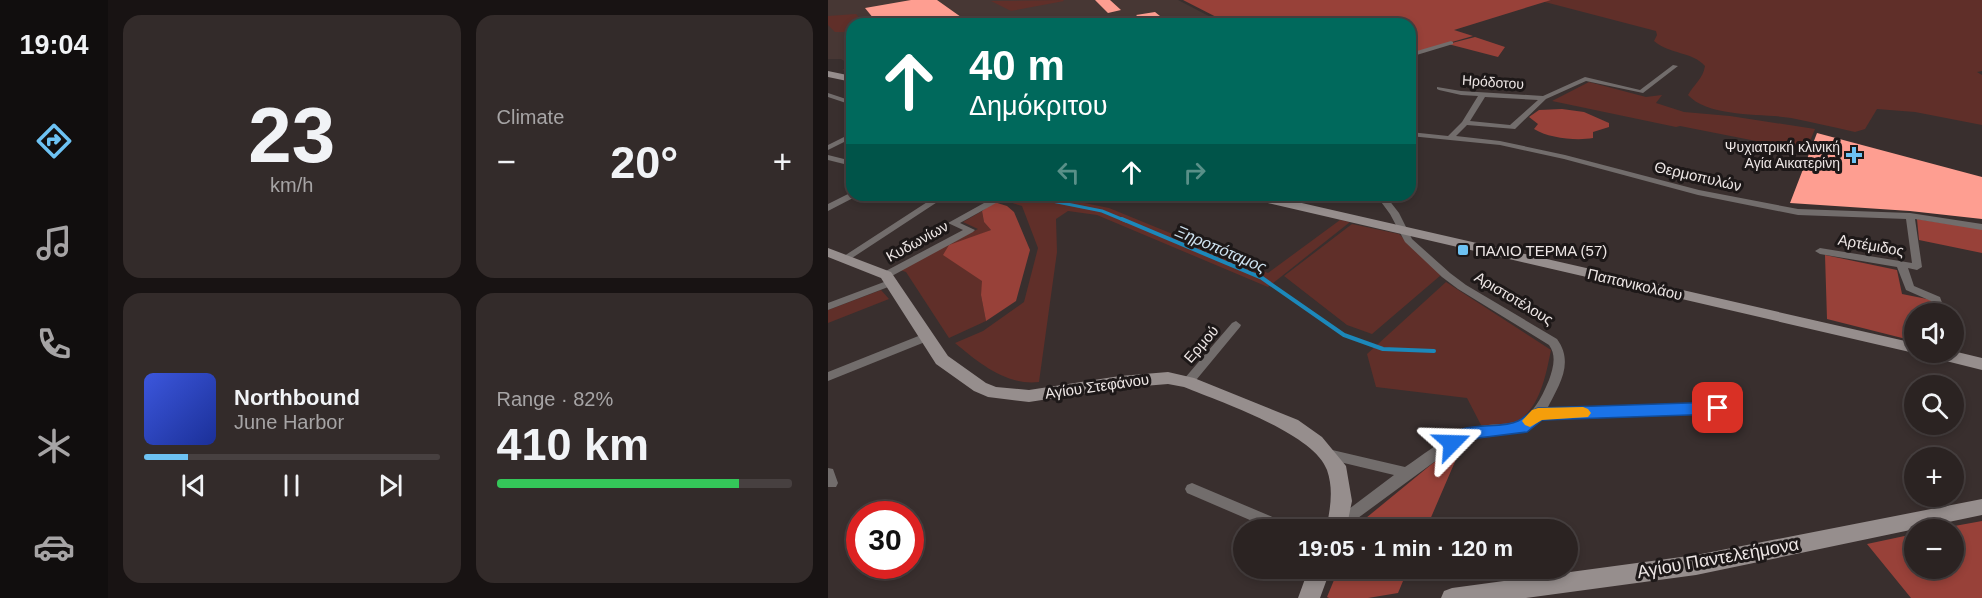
<!DOCTYPE html>
<html lang="en">
<head>
<meta charset="utf-8">
<style>
	:root { --surface:#2b2322; --page:#332b2a; --text:#f1f3f6; --muted:#a6a4a5; --line:#474040; --accent:#6dc2f3 }
	body { margin:0; font-family:Arial,sans-serif; background:var(--page); color:var(--text); height:100vh; display:flex; flex-direction:column; font-size:22px; white-space:nowrap }
	* { box-sizing:border-box; margin:0 }
	p { font-size:20px; color:var(--muted) }
	.icon { flex:none; width:33px; height:33px; fill:none; stroke:currentColor; stroke-width:2; stroke-linecap:round; stroke-linejoin:round }
	.map { position:relative; flex:1; overflow:hidden }
	.details { display:flex; flex-direction:column; gap:15px; padding:15px; background:#181313; width:720px }
	.details>* { flex:none }
	.guide { position:absolute; left:18px; top:18px; width:570px; height:183px; border-radius:18px; box-shadow:0 3px 9px #0003,0 0 0 2px var(--line); background:#00695c; color:#fff; overflow:hidden }
	.controls { position:absolute; left:1076px; top:303px; display:grid; gap:12px }
	.controls a { display:grid; place-items:center; width:60px; height:60px; border-radius:50%; background:var(--surface); box-shadow:0 3px 9px #0003,0 0 0 2px var(--line); font-size:30px }
	.speed { position:absolute; left:18px; top:501px; display:flex; gap:12px; font-size:30px; font-weight:700; text-align:center }
	.speed>* { display:grid; place-content:center; width:78px; height:78px; border-radius:50%; background:var(--surface); box-shadow:0 3px 9px #0003,0 0 0 2px var(--line); line-height:1 }
	.speed .limit { border:9px solid #d22; background:#fff; color:#111 }
	.pin { position:absolute; display:grid; place-items:center; width:51px; height:51px; color:#fff; margin:-26px; border-radius:12px; box-shadow:0 3px 9px #0006 }
	.me { position:absolute; width:66px; margin:-33px; rotate:68deg; stroke-linejoin:round; filter:drop-shadow(0 0 4px #0008) }
	.turn { display:flex; align-items:center; gap:21px; height:126px; padding:0 24px; font-size:27px }
	.turn .icon { width:78px; height:78px; stroke-width:2.5 }
	.turn b { display:block; font-size:42px; line-height:51px }
	.lanes { display:flex; align-items:center; height:57px; padding:0 24px; background:#0003; justify-content:center; gap:30px; direction:ltr }
	.lanes .off { opacity:.35 }
	.big { font-size:45px; font-weight:700; line-height:1.1 }
	.details .widget { flex:1; display:flex; flex-direction:column; justify-content:center; gap:9px; min-width:0; padding:0 21px; border-radius:18px; background:var(--page) }
	.details .dial { align-items:center; gap:0 }
	.dial b { font-size:78px; line-height:1 }
	.song { display:flex; align-items:center; gap:18px }
	.cover { width:72px; height:72px; border-radius:9px; background:linear-gradient(135deg,hsl(230 70% 55%),hsl(230 70% 35%)) }
	.played { height:6px; border-radius:3px; background:linear-gradient(90deg,var(--accent) 15%,var(--line) 15%) }
	.keys { display:flex; justify-content:space-around; direction:ltr }
	.heat { display:flex; justify-content:space-between; align-items:center; font-size:33px; direction:ltr }
	.charge { height:9px; border-radius:4px; background:linear-gradient(90deg,#34c759 82%,var(--line) 0) }
	.details .tiles { flex:1; display:grid; gap:15px; grid-template-columns:repeat(2,1fr) }
	.trip { position:absolute; left:405px; top:519px; width:345px; height:60px; border-radius:30px; background:var(--surface); box-shadow:0 3px 9px #0003,0 0 0 2px var(--line); font-weight:700; line-height:60px; text-align:center }
	main { display:flex; flex:1; min-height:0 }
	.dock { display:flex; flex-direction:column; width:108px; justify-content:space-around; align-items:center; background:#110e0e; color:var(--muted) }
	.dock .icon { width:42px; height:42px }
	.dock .current { color:var(--accent) }
	.dock b { font-size:27px; color:var(--text) }
	.map>svg:first-child { display:block }
</style>
</head>
<body>
<main>
<nav class="dock">
<b>19:04</b>
<svg class="icon current" aria-label="directions" viewBox="0 0 24 24"><path d="M12 3l9 9-9 9-9-9zM9 14v-3h6M13 9l2 2-2 2"/></svg>
<svg class="icon" aria-label="music" viewBox="0 0 24 24"><path d="M9 18V5l10-2v13"/><circle cx="6" cy="18" r="3"/><circle cx="16" cy="16" r="3"/></svg>
<svg class="icon" aria-label="phone" viewBox="0 0 24 24"><path d="M5 4h4l2 5-3 2q2 4 5 5l2-3 5 2v4C11 20 4 13 5 4z"/></svg>
<svg class="icon" aria-label="climate" viewBox="0 0 24 24"><path d="M12 3v18M4 7l16 10M4 17L20 7"/></svg>
<svg class="icon" aria-label="car" viewBox="0 0 24 24"><path d="M5 17H2v-5l4-1 3-4h7l3 4 3 1v5h-3M9 17h6M6 11h13"/><circle cx="7" cy="17" r="2"/><circle cx="17" cy="17" r="2"/></svg>
</nav>
<section class="details">
<div class="tiles">
<div class="widget dial"><b>23</b><p>km/h</p></div>
<div class="widget"><p>Climate</p>
<div class="heat"><a>−</a><b class="big">20°</b><a>+</a></div>
</div>
<div class="widget">
<div class="song"><i class="cover"></i><div><b>Northbound</b><p>June Harbor</p></div></div>
<div class="played"></div>
<div class="keys"><svg class="icon" aria-label="previous" viewBox="0 0 24 24"><path d="M18 5L8 12l10 7zM5 5v14"/></svg><svg class="icon" aria-label="pause" viewBox="0 0 24 24"><path d="M8 5v14M16 5v14"/></svg><svg class="icon" aria-label="next" viewBox="0 0 24 24"><path d="M6 5l10 7-10 7zM19 5v14"/></svg></div>
</div>
<div class="widget"><p>Range · 82%</p><b class="big">410 km</b><div class="charge"></div></div>
</div>
</section>
<div class="map">
<svg width="1154" height="598" viewBox="0 0 1154 598">
	<rect width="100%" height="100%" fill="#392f2e"/>
	<path fill="#473734" d="M0,0h350l46,24h-372v49l-10,-3 9,-5 -10,-6h-13z"/>
	<path fill="#602f29" d="M724,0h430v71l-5,1 5,3v50l-67,-13 -38,-3 -12,20 -10,3c-22,-5 -43,-10 -64,-14 -29,-5 -82,0 -103,-23 6,-11 15,-16 17,-29 -12,-14 -36,-12 -51,-25l3,-6 -1,-4 -115,-30z
		M163,1l72,-1 1,1 -53,10z
		M28,14l9,10h-13v8h-17l-7,-7v-9z
		M761,82l57,15 16,-2 -6,8 28,9 46,4 85,13 -9,22 -126,-25 -4,1 -124,-26z
		M203,195h14l64,13 159,65 72,-53 10,2 -82,65 -171,-72 -29,-4 -12,8 1,33 -18,130c-32,4 -60,-19 -84,-39l28,-12 41,-29 14,-54 -16,-42 -16,-5z
		M154,211l2,11 7,8 -20,8 -5,30 17,13 -2,14 5,26 -37,17 -43,-66 -6,-2 78,-41 -15,-7z
		M524,224l47,10 42,41 -69,59 -25,-9 -63,-49z
		M618,282l105,68c-5,24 -12,67 -42,74 -9,1 -19,1 -28,1l-14,-27 -91,-11 -9,-33z
		M53,290l8,9 -61,24v-13z"/>
	<path fill="#984139" d="M355,0h368l-97,30 19,6 -63,18v-30h-180z
		M647,37l30,10 -7,10 -50,-13z
		M734,109l22,3 25,11v4l-16,5v6c-17,3 -45,0 -59,-9l4,-5 -9,-7 10,-7z
		M166,202l13,4 7,6 16,38 -14,51 -30,20 -5,-26 1,-14 -39,-26 6,-10 42,-15 -7,-8 -2,-11z
		M1089,219l65,10v24l-63,-13z
		M997,255l72,15 5,24 30,6 3,13 -21,1v27l-87,-22z
		M638,436l-40,93 -72,1 1,-3z
		M1154,521v77h-71l-44,-54 47,-10v34h39v-38l-15,-1z
		M511,568h69v1l-10,24 -30,5h-39l-2,-1z"/>
	<g fill="none" stroke-linecap="round" stroke-linejoin="round">
		<path stroke="#1c88ba" stroke-width="3" d="M194,195l80,16 24,10"/>
		<path stroke="#1c88ba" stroke-width="4" d="M294,219l140,59 82,57 39,14 51,2"/>
	</g>
	<path fill="#fe9e91" d="M83,0h26l24,17 -29,6 -6,-5 -29,6h-19l-13,-16z
		M267,0h15l11,10 -13,3z
		M327,12l15,12h-24l-10,-9z
		M989,133l165,44v42l-72,-8 -120,-8z"/>
	<g fill="none" stroke-linecap="round" stroke-linejoin="round">
		<path fill="#726d6c" fill-rule="evenodd" d="M623,41l2,1v2l-43,13v-4z
			M845,65l5,1 -35,27 -57,-12 -40,18 -31,30 -48,-4 -11,11 44,5 65,14 134,35 99,19 112,4 72,11v6l-67,-11 7,48 -5,3 -9,-2 6,18 26,11 6,17h-11l-4,-13 -25,-11 -9,-23 -77,-13 -5,-3 5,-3 92,15 -6,-44 -108,-4 -100,-20 -134,-36 -64,-14 -90,-9v-4l38,4 14,-14 16,-26 -17,-1 -22,-5 -2,-1v-2l24,4 82,5 42,-19 55,13zM657,97l53,3 -28,25 -40,-4z
			M0,93l24,8v4l-24,-8z
			M24,133v5l-24,12v-5z
			M0,155l24,6v5l-24,-6z
			M24,192v3h4l-1,2 -27,14v-7z
			M110,195h10l-99,65 -3,1 -5,-3z
			M548,195h9l14,18 13,26 38,34 16,12 91,54c18,25 1,47 -10,70l171,-5 4,1 2,3 -2,3 -181,7 -9,7 -13,6 -9,3 -34,3 -16,6 -117,86h-10l-2,-4 2,-4 61,-46 -71,-17 -2,-4 2,-4 5,-1 77,18c17,-11 33,-25 51,-33 47,-23 66,12 93,-54 4,-12 8,-24 0,-35l-91,-56 -16,-12 -37,-35 -15,-28z
			M165,198l4,3 -1,2 -36,20 15,7 -2,2 -83,45h-8l-1,-2 1,-2 81,-43 -15,-7z
			M64,279l4,1 1,2 -1,2 -68,26v-7z
			M408,321l5,4 -1,2 -48,58h-8l-2,-3 2,-3 48,-56z
			M98,333l6,4 -2,3 -102,41v-9z
			M0,468l5,1 5,14 -2,4h-8z
			M364,483l102,43 2,4h-23l-86,-37 -2,-4 2,-4z"/>
		<path fill="#968e8d" fill-rule="evenodd" d="M0,71l24,5v6l-24,-5z
			M417,195h22l647,148v9h3l-3,1 -663,-154z
			M0,248l63,24 57,84 38,27 10,4 33,3 91,-14 48,-4 26,6 104,42 24,17 24,29 6,35 -6,29h-20c4,-20 8,-40 1,-60 -13,-37 -107,-68 -143,-83l-16,-3 -48,4 -91,14 -41,-5 -14,-6 -38,-27 -55,-86 -53,-21z
			M1125,351l29,7v12l-56,-14 -2,-4z
			M1154,499v16l-286,60 -170,23h-85l3,-7 8,-3 244,-33z
			M481,568h22l-11,30h-22z"/>
	</g>
	<path fill="#1a73e8" stroke="#114b97" stroke-width="1.5" d="M890,402l6,2 2,4 -2,4 -6,2 -176,6 -15,12 -49,6 -26,11 -6,-2 -3,-4c14,-25 55,-12 75,-22 8,-4 12,-10 20,-13z"/>
	<path fill="#f59e0b" d="M755,407l5,2 3,4 -3,4 -46,3 -12,7 -5,-2 -3,-4 10,-11 6,-2z"/>
	<g fill="#6dc2f3" stroke="#1d1818" stroke-width="2">
		<path d="M1023 146h6v6h6v6h-6v6h-6v-6h-6v-6h6z"/>
		<rect x="629" y="244" width="12" height="12" rx="3"/>
	</g>
	<g text-anchor="middle" dominant-baseline="central" stroke-width="6" stroke-linejoin="round" paint-order="stroke">
		<g font-size="14" fill="#ede6e5" stroke="#1d1818">
			<text transform="translate(665 82) rotate(4)">Ηρόδοτου</text>
		</g>
		<g font-size="14" fill="#ede6e5" stroke="#1d1818" text-anchor="end">
			<text x="1012" y="147">Ψυχιατρική κλινική<tspan x="1012" dy="16">Αγία Αικατερίνη</tspan></text>
		</g>
		<g font-size="15" fill="#ede6e5" stroke="#1d1818">
			<text transform="translate(870 176) rotate(13)">Θερμοπυλών</text>
			<text transform="translate(89 241) rotate(-29)">Κυδωνίων</text>
			<text transform="translate(1043 245) rotate(10)">Αρτέμιδος</text>
			<text transform="translate(807 284) rotate(13)">Παπανικολάου</text>
			<text transform="translate(686 298) rotate(31)">Αριστοτέλους</text>
			<text transform="translate(373 344) rotate(-49)">Ερμού</text>
			<text transform="translate(269 386) rotate(-8)">Αγίου Στεφάνου</text>
		</g>
		<g font-size="15" fill="#ede6e5" stroke="#1d1818" text-anchor="start">
			<text x="647" y="250">ΠΑΛΙΟ ΤΕΡΜΑ (57)</text>
		</g>
		<g font-size="16" font-style="italic" fill="#cee3f1" stroke="#1d1818">
			<text transform="translate(393 249) rotate(23)">Ξηροπόταμος</text>
		</g>
		<g font-size="18" fill="#ede6e5" stroke="#1d1818">
			<text transform="translate(890 558) rotate(-10)">Αγίου Παντελεήμονα</text>
		</g>
	</g>
</svg>
<div class="controls">
<a><svg class="icon" aria-label="sound" viewBox="0 0 24 24"><path d="M4 9h4l5-4v14l-5-4H4zM17 9q2 3 0 6"/></svg></a>
<a><svg class="icon" aria-label="search" viewBox="0 0 24 24"><circle cx="10" cy="10" r="6"/><path d="M15 15l6 6"/></svg></a>
<a>+</a>
<a>−</a>
</div>
<div class="speed"><div class="limit">30</div></div>
<div class="pin" style="left:890px;top:408px;background:#d93025"><svg class="icon" aria-label="arrive" viewBox="0 0 24 24"><path d="M6 21V4h12l-3 4 3 4H6"/></svg></div>
<svg class="me" style="left:624px;top:443px" viewBox="-20 -20 40 40"><path d="M0-17L14 15 0 8-14 15z" fill="#1a73e8" stroke="#fff" stroke-width="4"/></svg>
<div class="trip">19:05 · 1 min · 120 m</div>
<div class="guide">
<div class="turn"><svg class="icon" aria-label="ahead" viewBox="0 0 24 24"><path d="M12 20V5M6 11l6-6 6 6"/></svg><div><b>40 m</b>Δημόκριτου</div></div>
<div class="lanes"><svg class="icon off" aria-label="left" viewBox="0 0 24 24"><path d="M17 20v-9H6M10 6l-5 5 5 5"/></svg><svg class="icon" aria-label="ahead" viewBox="0 0 24 24"><path d="M12 20V5M6 11l6-6 6 6"/></svg><svg class="icon off" aria-label="right" viewBox="0 0 24 24"><path d="M7 20v-9h11M14 6l5 5-5 5"/></svg></div>
</div>
</div>
</main>
</body>
</html>
